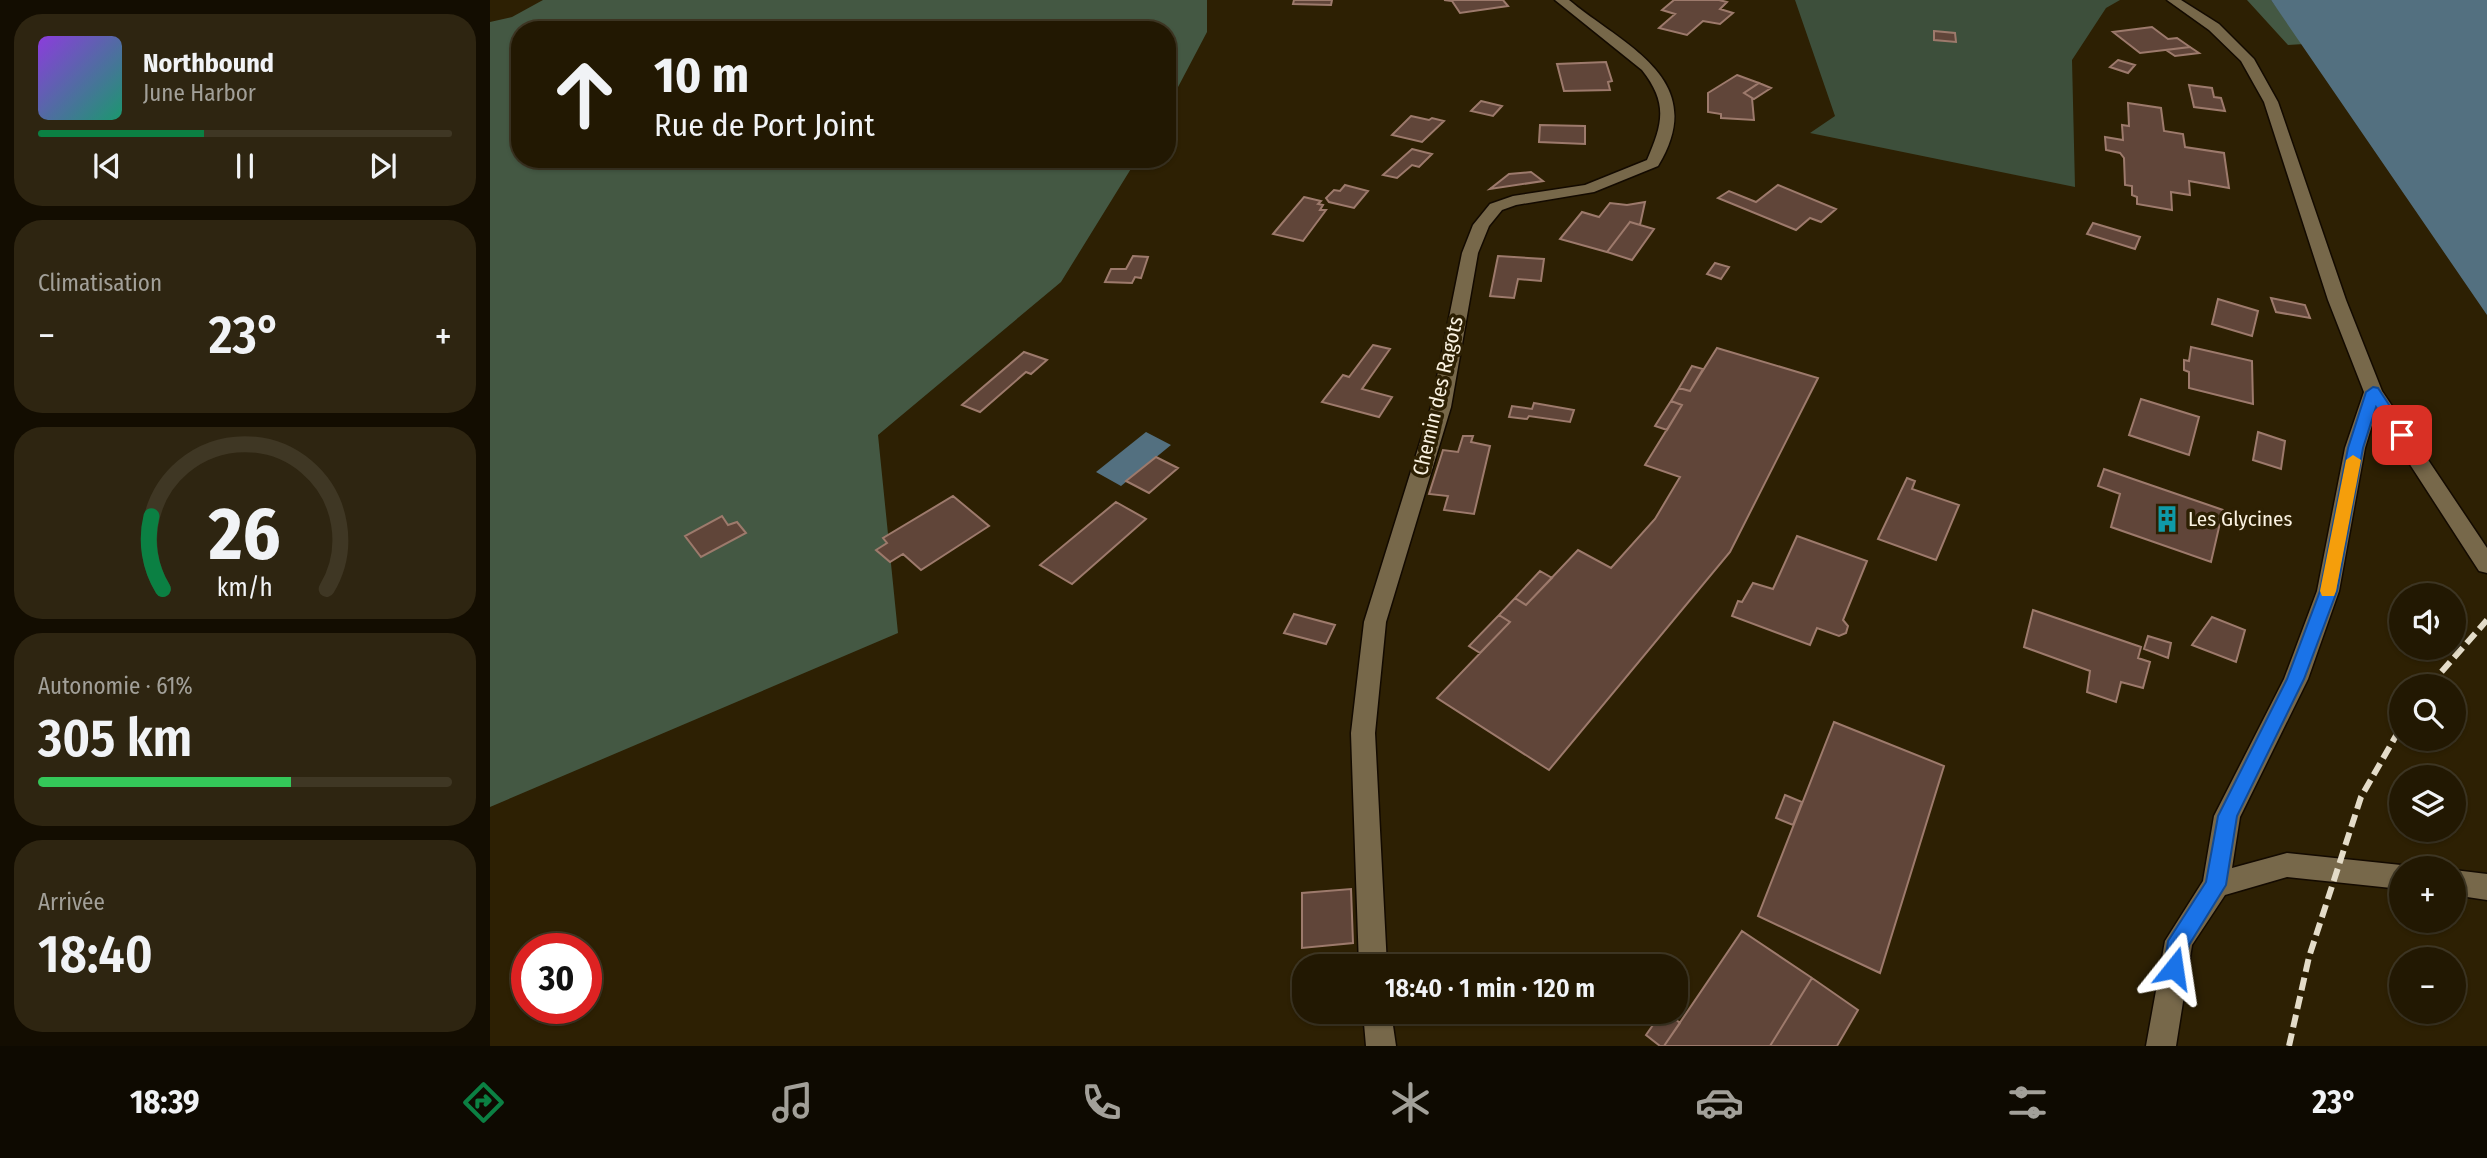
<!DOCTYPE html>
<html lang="fr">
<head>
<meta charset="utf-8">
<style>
	:root { --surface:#221802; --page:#2e2511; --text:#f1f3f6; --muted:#a2a099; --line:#3f3724; --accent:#0b8043 }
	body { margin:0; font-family:"Fira Sans Condensed",sans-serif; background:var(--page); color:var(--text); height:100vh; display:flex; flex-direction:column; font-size:26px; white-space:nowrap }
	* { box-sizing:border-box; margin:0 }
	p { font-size:23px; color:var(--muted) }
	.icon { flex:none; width:38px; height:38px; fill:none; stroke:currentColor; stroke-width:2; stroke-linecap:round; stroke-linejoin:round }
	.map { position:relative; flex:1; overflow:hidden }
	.side { display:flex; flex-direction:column; gap:14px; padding:14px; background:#130d01; width:490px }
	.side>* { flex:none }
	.top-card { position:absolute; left:21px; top:21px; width:665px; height:147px; border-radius:28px; box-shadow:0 2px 5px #0004,0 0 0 2px var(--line); background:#221802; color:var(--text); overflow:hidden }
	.tools { position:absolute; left:1899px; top:583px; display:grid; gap:14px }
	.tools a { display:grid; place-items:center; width:77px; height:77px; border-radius:50%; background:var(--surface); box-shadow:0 2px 5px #0004,0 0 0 2px var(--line); font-size:35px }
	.speed { position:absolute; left:21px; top:933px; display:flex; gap:14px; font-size:35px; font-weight:700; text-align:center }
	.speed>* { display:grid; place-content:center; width:91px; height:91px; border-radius:50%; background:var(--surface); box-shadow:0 2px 5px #0004,0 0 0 2px var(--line); line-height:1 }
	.speed .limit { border:10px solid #d22; background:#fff; color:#111 }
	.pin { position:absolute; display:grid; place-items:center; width:60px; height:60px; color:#fff; margin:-30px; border-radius:14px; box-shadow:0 4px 10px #0006 }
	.me { position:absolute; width:77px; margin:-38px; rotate:15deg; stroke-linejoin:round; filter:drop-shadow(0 0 5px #0008) }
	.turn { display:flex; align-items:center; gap:24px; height:147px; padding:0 28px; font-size:32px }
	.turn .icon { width:91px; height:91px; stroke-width:2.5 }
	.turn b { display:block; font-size:49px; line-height:60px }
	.big { font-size:52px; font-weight:600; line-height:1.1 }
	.side .widget { flex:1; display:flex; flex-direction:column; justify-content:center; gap:10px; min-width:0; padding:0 24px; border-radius:28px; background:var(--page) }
	.side .dial { align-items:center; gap:0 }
	.dial svg { height:182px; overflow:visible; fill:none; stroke:var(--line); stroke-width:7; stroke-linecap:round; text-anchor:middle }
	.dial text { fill:var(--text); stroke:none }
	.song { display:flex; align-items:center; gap:21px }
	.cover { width:84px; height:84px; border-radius:10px; background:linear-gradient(135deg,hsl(270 70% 55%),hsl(160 70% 35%)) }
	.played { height:7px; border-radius:4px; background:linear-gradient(90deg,var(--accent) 40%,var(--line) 40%) }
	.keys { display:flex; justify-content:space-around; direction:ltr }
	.heat { display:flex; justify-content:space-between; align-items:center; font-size:38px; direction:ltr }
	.charge { height:10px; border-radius:5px; background:linear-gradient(90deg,#34c759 61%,var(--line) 0) }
	.trip { position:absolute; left:802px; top:954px; width:396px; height:70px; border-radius:28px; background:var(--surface); box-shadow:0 2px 5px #0004,0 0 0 2px var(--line); font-weight:600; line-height:70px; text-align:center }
	.menu { display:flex; height:112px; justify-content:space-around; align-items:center; background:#0e0a01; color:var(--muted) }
	.menu .icon { width:49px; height:49px }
	.menu .current { color:var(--accent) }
	.menu b { font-size:32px; color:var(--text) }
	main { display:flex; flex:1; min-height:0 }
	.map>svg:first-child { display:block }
</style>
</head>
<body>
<main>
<section class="side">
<div class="widget">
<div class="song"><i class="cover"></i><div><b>Northbound</b><p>June Harbor</p></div></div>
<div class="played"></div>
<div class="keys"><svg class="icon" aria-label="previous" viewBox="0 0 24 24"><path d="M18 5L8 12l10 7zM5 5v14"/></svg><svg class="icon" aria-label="pause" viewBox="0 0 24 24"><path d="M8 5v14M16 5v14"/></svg><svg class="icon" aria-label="next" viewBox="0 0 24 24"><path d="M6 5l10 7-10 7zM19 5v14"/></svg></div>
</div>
<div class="widget"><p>Climatisation</p>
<div class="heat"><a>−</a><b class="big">23°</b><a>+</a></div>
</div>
<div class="widget dial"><svg viewBox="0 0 100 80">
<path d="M14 69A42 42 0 1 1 86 69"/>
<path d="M14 69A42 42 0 0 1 9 37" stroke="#0b8043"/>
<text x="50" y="56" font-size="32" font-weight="700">26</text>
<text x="50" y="72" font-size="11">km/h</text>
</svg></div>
<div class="widget"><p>Autonomie · 61%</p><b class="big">305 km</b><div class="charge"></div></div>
<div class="widget"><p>Arrivée</p><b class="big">18:40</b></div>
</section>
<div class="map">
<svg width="1997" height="1046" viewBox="0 0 1997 1046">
	<rect width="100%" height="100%" fill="#2d2003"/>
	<path fill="#3d4f3b" d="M1305,0h325l-14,8 -34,52 3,127 -265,-54 25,-17z"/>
	<path fill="#445843" d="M53,0h664v32l-40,76v-78h-647v129h617l-76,123 -183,153 20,198 -408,174v-785l22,-5z
		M1757,0h24l33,44 -16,1z"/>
	<path fill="#537080" d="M1781,0h216v315z
		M656,432l25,13 -50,41 -25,-14z"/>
	<path fill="#604539" stroke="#9d7a6c" stroke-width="2" d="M804,0h38l-1,5 -38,-1z
		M954,0h59l5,6 -48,7 -8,-12z
		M1184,0h45l8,2 -7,7 13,4 -13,11 -17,-3 -16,14 -28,-7 16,-14 -13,-4z
		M1662,27l16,12 9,-1 13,9 -50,6 -27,-21z
		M1444,31l21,2 1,9 -22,-2z
		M1700,47l9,6 -24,3 -9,-6z
		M1628,60l17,5 -7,8 -18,-6z
		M1116,62l6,19 -4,1 2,8 -46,1 -7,-27z
		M1247,75l22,8 -15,10 8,5 2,22 -33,-2v-4l-13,-2v-19z
		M1269,83l12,5 -17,11 -10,-6z
		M1699,85l23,3 2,9 7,1 4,13 -31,-4z
		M991,101l21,5 -9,10 -22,-5z
		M1638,103l33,5 3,23 19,3 2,13 39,6 5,35 -40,-7 1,14 -19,-3 1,18 -35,-6v-7l-5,-2v-9l-7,-1 -1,-27 -4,-5 -14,-3 -1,-13 18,3 -1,-15 7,1z
		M921,116l18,4 3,-2 12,3 -22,21 -30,-7z
		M1050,125l45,1v18l-46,-2z
		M922,149l20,5 -13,13 -7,-2 -15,13 -14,-3z
		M1041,172l12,9 -53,8 19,-15z
		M855,185l23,6 -14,17 -25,-6 -3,-4 8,-8 6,1z
		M1288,185l58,24 -15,13 -11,-4 -14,12 -78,-32 11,-7 27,11z
		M814,197l17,4 -3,3 5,1 -3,5h6l-23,31 -30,-7z
		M1155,202l-5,23 -10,-3 -23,30 -47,-13 22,-27 17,5 11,-14 17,2z
		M1140,222l24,7 -22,31 -25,-8z
		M1603,223l47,14 -5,12 -48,-15z
		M643,256l15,1 -7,21 -6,-1 -3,6 -27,-1 6,-13h15z
		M1008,256l46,3 -3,22 -23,-2 -4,19 -24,-2z
		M1225,263l14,4 -8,12 -14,-5z
		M1781,298l34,7 5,13 -34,-6z
		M1728,299l40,12 -6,25 -40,-12z
		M883,345l17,4 -28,40 30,8 -13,20 -57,-15 21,-27 6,2z
		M1701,347l61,14 1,43 -64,-16v-16l-5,-2v-10l5,1z
		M1227,348l101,30 -88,174 -181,218 -112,-72 73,-76 -11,-7 16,-17 11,7 52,-55 33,18 44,-49 25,-42 -35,-12 37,-60 -11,-4 8,-13 11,3z
		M534,352l23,8 -16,14 -5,-2 -46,40 -18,-7z
		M1202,366l11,3 -13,22 -11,-3z
		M1651,399l58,18 -10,38 -60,-20z
		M1181,401l11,4 -15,25 -12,-4z
		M1044,403l40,7 -4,12 -41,-6 -2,3 -18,-2 3,-11 20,3z
		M1768,432l27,9 -4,28 -28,-9z
		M973,436h10l-2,6 19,4 -16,68 -30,-4 4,-14 -19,-2 14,-44 15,2z
		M666,457l22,11 -29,25 -23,-12z
		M1614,469l119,41 -12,52 -100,-35 9,-33 -22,-8z
		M1417,478l8,3 -3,8 47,16 -23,55 -58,-21z
		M463,496l36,30 -68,44 -18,-16 -13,8 -14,-12 11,-7 -4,-5z
		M626,502l30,17 -74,65 -32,-19z
		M232,516l6,9 9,-3 9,11 -45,24 -16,-21z
		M1307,536l70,25 -24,59 5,6 -2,7 -7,3 -22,-8 -7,17 -78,-29 6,-15 4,1 11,-19 20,6z
		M1050,571l12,7 -26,27 -11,-7z
		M1543,610l108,37 -3,11 12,4 -7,26 -22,-6 -5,20 -29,-10 3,-21 -66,-24z
		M804,614l41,11 -9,19 -42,-11z
		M1009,615l11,7 -30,31 -11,-7z
		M1722,617l33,13 -9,32 -44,-17z
		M1658,636l23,7 -3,15 -24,-9z
		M1344,722l110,44 -64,207 -122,-57z
		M1295,795l17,7 -9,23 -17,-7z
		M861,889l2,54 -51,5v-55z
		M1252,931l70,47 -42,68h-106z
		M1322,978l46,32 -21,36h-67z
		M1172,1012h4l14,11 -16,23h-4l-14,-11z"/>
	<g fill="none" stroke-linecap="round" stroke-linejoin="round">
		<defs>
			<path id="minor" d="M1065,0h14c55,46 142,79 89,166l-64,26 -78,13 -14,5 -13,16 -11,27 -27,154 -65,215 -11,111 12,233h-28l-8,-233 13,-111 67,-215 31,-154 11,-28 17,-21 23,-8 72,-11 62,-25c16,-37 21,-57 -5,-90z
				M1677,0h14l38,24 35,35 24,43 68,198 36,91 105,157v25l-8,-2 -103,-159 -11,36 -26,143 -31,88 -68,138 -8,51 55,-15 114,12 9,3h-9v21l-114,-12 -62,18 -33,50 -16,101h-30l19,-105 38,-60 11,-65 70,-137 33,-88 28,-143 19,-56 -36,-92 -64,-198 -23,-41 -32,-31z
				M1964,870l33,4v26l-33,-5z
				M873,1012h28l5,34h-30z"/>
		</defs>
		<use href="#minor" stroke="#130a00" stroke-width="3"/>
		<use href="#minor" fill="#77684a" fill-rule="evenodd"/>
		<path stroke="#e4dcc9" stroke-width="6" stroke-dasharray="13 6" stroke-linecap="butt" d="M1939,686l58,-66
			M1799,1046l20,-89 52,-160 40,-70"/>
	</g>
	<path fill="#1a73e8" stroke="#114b97" stroke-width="2" d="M1883,387l5,1 31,47 -7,5 -6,-2 -20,-31 -13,41 -26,143 -33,88 -67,137 -11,69 -37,60 -7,30 -8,3 -7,-3 -3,-7 4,-27 38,-59 12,-66 69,-137 33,-88 28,-143 18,-56z"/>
	<path fill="#f59e0b" d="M1863,455l8,5 -25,131 -2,5h-12l-2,-5 26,-131z"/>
	<defs>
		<symbol id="building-bare" viewBox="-9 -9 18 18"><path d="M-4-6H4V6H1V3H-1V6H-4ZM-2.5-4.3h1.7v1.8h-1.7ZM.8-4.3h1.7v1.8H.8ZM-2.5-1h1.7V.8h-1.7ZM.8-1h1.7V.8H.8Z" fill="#0f9aa8" stroke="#2d2003" stroke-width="2.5" paint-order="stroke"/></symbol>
	</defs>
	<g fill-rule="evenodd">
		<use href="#building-bare" x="1658" y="500" width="38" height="38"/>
	</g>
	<g text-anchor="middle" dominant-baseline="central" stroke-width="7" stroke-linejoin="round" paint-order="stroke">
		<g font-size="21" fill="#faf2e1" stroke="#2d2003">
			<text transform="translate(948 396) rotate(-77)">Chemin des Ragots</text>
		</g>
		<g font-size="21" fill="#faf2e1" stroke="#2d2003" text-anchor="start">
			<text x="1698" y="519">Les Glycines</text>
		</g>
	</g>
</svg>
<div class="tools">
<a><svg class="icon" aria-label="sound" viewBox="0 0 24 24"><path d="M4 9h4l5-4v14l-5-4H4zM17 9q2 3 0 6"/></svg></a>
<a><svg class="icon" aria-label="search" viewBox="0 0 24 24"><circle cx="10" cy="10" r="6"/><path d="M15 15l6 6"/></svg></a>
<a><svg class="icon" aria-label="layers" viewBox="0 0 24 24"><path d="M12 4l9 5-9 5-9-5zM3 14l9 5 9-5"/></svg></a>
<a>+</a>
<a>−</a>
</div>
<div class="speed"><div class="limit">30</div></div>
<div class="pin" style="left:1912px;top:435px;background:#d93025"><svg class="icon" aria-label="arrive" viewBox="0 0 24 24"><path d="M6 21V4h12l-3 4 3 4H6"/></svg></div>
<svg class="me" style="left:1684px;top:968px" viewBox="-20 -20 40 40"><path d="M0-17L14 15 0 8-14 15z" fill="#1a73e8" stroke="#fff" stroke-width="4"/></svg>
<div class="trip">18:40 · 1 min · 120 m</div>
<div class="top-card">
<div class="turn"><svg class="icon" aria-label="ahead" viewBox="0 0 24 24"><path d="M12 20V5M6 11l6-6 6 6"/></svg><div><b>10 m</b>Rue de Port Joint</div></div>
</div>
</div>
</main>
<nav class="menu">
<b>18:39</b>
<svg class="icon current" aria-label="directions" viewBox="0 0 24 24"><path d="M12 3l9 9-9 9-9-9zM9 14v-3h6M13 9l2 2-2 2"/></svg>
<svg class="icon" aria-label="music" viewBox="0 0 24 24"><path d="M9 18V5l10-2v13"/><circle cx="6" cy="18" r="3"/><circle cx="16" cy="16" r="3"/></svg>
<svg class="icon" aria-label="phone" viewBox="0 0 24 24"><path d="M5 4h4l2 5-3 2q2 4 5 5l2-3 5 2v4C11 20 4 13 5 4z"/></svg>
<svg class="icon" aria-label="climate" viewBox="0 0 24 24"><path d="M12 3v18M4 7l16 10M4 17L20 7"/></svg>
<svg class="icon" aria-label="car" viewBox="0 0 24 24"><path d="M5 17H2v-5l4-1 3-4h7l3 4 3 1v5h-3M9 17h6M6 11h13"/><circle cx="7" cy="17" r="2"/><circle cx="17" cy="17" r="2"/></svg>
<svg class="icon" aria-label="filters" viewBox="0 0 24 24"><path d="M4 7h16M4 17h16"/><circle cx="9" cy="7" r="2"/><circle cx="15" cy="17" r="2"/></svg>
<b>23°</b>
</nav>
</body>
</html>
